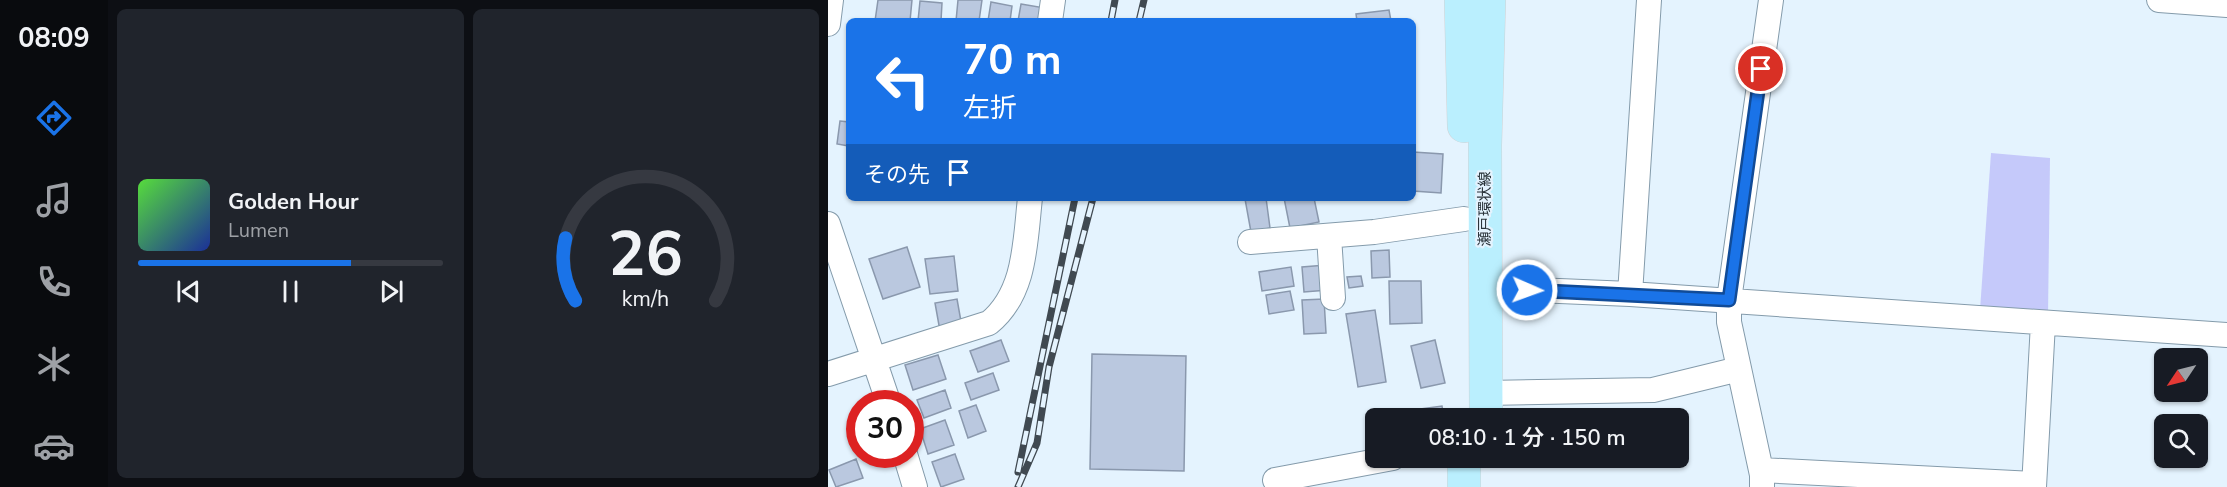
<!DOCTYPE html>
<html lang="ja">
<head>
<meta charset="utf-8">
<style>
	:root { --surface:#171b24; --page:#20242c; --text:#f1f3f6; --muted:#9ea1a6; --line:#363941; --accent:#1a73e8 }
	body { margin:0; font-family:"Nunito Sans","Noto Sans JP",sans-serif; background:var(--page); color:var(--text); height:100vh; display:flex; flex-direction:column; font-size:22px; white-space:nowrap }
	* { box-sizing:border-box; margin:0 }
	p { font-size:20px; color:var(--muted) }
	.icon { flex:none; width:33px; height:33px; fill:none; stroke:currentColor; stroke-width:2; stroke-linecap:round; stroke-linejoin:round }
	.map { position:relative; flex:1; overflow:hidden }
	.sheet { display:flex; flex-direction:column; gap:9px; padding:9px; background:#0d0f14; width:720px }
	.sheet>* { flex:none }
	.guide { position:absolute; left:18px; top:18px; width:570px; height:183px; border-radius:9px; box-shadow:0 2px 4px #0004; background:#1a73e8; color:#fff; overflow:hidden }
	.needle { width:39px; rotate:235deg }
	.controls { position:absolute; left:1326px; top:348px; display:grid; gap:12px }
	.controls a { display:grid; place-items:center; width:54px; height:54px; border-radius:9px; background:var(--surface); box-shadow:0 2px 4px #0004; font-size:30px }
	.speed { position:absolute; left:18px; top:390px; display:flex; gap:12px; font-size:30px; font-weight:700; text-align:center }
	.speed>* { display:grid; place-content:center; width:78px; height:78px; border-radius:50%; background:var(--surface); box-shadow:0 2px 4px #0004; line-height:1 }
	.speed .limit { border:9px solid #d22; background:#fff; color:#111 }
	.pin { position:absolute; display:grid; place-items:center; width:51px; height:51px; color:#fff; margin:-26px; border:3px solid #fff; border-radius:50%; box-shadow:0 2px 6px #0007 }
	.me { position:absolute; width:66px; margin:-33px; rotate:92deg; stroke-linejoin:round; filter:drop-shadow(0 0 4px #0008) }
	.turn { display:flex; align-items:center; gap:21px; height:126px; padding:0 18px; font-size:27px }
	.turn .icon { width:78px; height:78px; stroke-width:2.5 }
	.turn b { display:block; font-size:42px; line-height:51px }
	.then { display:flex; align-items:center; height:57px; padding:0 18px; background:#0003; gap:12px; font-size:22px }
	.sheet .tile { flex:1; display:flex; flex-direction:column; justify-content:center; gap:9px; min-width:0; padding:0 21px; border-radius:9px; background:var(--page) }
	.sheet .dial { align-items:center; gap:0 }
	.dial svg { height:156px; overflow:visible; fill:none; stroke:var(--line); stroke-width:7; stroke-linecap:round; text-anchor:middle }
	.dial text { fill:var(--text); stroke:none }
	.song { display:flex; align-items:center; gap:18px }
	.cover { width:72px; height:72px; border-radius:9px; background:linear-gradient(135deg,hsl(110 70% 55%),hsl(230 70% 35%)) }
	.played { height:6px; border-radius:3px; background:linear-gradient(90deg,var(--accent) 70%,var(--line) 70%) }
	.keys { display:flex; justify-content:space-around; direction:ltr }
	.sheet .tiles { flex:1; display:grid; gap:9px; grid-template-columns:repeat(2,1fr) }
	.trip { position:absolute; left:537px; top:408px; width:324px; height:60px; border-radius:9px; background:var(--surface); box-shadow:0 2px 4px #0004; font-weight:600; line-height:60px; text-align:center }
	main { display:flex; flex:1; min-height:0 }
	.menu { display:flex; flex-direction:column; width:108px; justify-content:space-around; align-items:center; background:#090b0e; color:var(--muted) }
	.menu .icon { width:42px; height:42px }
	.menu .current { color:var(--accent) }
	.menu b { font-size:27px; color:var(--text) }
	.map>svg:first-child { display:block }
</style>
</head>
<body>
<main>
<nav class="menu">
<b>08:09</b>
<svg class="icon current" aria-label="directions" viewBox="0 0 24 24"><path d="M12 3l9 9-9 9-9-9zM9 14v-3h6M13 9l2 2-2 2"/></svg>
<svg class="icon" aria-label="music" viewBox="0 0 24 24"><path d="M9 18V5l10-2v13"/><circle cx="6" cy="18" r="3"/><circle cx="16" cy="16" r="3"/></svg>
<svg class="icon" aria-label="phone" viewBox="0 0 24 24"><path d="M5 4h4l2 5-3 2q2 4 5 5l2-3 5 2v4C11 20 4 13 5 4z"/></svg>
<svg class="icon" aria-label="climate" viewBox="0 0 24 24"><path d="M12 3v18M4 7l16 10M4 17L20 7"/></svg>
<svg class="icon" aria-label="car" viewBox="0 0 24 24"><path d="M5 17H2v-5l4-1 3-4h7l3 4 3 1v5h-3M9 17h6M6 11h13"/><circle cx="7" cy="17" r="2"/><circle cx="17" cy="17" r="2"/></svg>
</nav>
<section class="sheet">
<div class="tiles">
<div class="tile">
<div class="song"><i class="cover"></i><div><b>Golden Hour</b><p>Lumen</p></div></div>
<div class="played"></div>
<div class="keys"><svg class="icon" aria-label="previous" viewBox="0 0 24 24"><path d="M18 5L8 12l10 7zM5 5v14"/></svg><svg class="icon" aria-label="pause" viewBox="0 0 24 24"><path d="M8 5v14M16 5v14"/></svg><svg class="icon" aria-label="next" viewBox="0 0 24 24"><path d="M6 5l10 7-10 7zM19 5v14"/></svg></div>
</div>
<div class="tile dial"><svg viewBox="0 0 100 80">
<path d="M14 69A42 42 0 1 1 86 69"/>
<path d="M14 69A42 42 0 0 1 9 37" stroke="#1a73e8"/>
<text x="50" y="56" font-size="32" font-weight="700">26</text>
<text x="50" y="72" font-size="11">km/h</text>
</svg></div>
</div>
</section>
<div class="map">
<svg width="1399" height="487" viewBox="0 0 1399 487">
	<rect width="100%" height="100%" fill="#e4f3fe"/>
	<path fill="#c5c9fa" d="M1163,153l59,5 -2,158 -68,-6z"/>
	<path fill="#bac8df" stroke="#8a98ad" stroke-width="1.5" d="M50,0h34l-2,21h-35z
		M130,0h24l-3,21h-23z
		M92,1l22,2 -1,18h-23z
		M163,2l21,4 -2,15h-22z
		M193,4l24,4 -3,13h-24z
		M561,10l2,11h-34l-1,-7z
		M12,121l9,1v24l-12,-2z
		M585,152l30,2 -2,39 -28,-2z
		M438,198l4,30 -19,4 -6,-33z
		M456,198h30l5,24 -29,6z
		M79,247l13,40 -37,12 -14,-40z
		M561,250l1,27 -18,1 -1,-27z
		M126,256l4,35 -28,3 -5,-35z
		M498,265l2,25 -24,2 -2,-25z
		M463,267l3,19 -32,5 -3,-19z
		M533,276l2,10 -14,2 -2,-11z
		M561,281h32l1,42 -32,1z
		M462,291l4,19 -25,4 -3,-19z
		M129,299l5,28 -22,4 -5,-28z
		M496,299l2,34 -22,1 -2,-34z
		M547,310l11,72 -28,5 -12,-73z
		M173,340l8,21 -31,11 -8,-21z
		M607,340l10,43 -24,5 -10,-42z
		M264,354l94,2 -2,115 -94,-2z
		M110,355l8,24 -33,11 -8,-25z
		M165,373l6,17 -28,10 -6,-17z
		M117,390l6,18 -27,10 -7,-18z
		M148,405l10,26 -18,7 -9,-27z
		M614,406l2,12h-37l-1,-7z
		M117,420l9,25 -26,9 -8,-25z
		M127,454l9,25 -23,8 -9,-25z
		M28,459l7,19 -27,9 -7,-17z"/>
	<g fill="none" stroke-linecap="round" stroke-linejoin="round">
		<defs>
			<path id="minor" d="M1331,0l68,5
				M222,21l3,-21
				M0,24l3,-24
				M0,224l61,180
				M501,236l4,62
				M422,242l124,-10 90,-13
				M657,288l145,6 597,41
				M802,294l19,-294
				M0,374l161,-51c37,-30 36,-81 41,-125
				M658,393l167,-3 86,-21
				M77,454l10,33
				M933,470l273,14
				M447,480l118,-22
				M934,487v-12l-33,-153v-22l42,-300
				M1206,487l9,-164"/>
			<path id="primary" d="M633,0l3,126
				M658,418l-1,-273 4,-145
				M636,487v-29"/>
		</defs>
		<use href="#minor" stroke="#849bab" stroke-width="26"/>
		<use href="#primary" stroke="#d0d2d4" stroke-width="34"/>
		<use href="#minor" stroke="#fff" stroke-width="24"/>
		<use href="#primary" stroke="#baeffe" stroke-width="33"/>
		<defs>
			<path id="rail" d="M283,21l4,-21
				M311,21l5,-21
				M190,472l57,-274
				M190,487l19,-44 12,-76 44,-169"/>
		</defs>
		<use href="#rail" stroke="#404951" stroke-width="7"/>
		<use href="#rail" stroke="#e4f3fe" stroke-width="4.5" stroke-dasharray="14" stroke-linecap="butt"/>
	</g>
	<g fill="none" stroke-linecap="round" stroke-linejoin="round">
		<defs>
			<path id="route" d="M699,290l202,10 32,-231"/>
		</defs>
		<use href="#route" stroke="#114b97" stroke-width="15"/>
		<use href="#route" stroke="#1a73e8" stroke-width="10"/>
	</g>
	<g text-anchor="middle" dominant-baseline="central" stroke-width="4.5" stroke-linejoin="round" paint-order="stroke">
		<g font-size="15" fill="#2a333a" stroke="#e4f3fe">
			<text transform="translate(657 209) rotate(-90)">瀬戸環状線</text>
		</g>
	</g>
</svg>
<div class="controls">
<a><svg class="needle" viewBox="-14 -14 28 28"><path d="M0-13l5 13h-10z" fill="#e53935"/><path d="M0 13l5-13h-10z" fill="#9ea1a6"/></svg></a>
<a><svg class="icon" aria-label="search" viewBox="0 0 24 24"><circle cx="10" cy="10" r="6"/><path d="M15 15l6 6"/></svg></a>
</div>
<div class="speed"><div class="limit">30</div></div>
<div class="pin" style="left:933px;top:69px;background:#d93025"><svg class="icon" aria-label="arrive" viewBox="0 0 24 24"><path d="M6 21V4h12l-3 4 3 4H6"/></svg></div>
<svg class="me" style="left:699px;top:290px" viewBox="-20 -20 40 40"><circle r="17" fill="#1a73e8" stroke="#fff" stroke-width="3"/><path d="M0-11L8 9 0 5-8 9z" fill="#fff"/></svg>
<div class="trip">08:10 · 1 分 · 150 m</div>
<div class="guide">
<div class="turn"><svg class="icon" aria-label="left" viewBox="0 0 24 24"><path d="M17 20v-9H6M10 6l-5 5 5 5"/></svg><div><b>70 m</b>左折</div></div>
<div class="then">その先<svg class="icon" aria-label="arrive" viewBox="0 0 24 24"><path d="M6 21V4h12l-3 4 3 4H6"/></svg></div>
</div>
</div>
</main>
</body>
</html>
